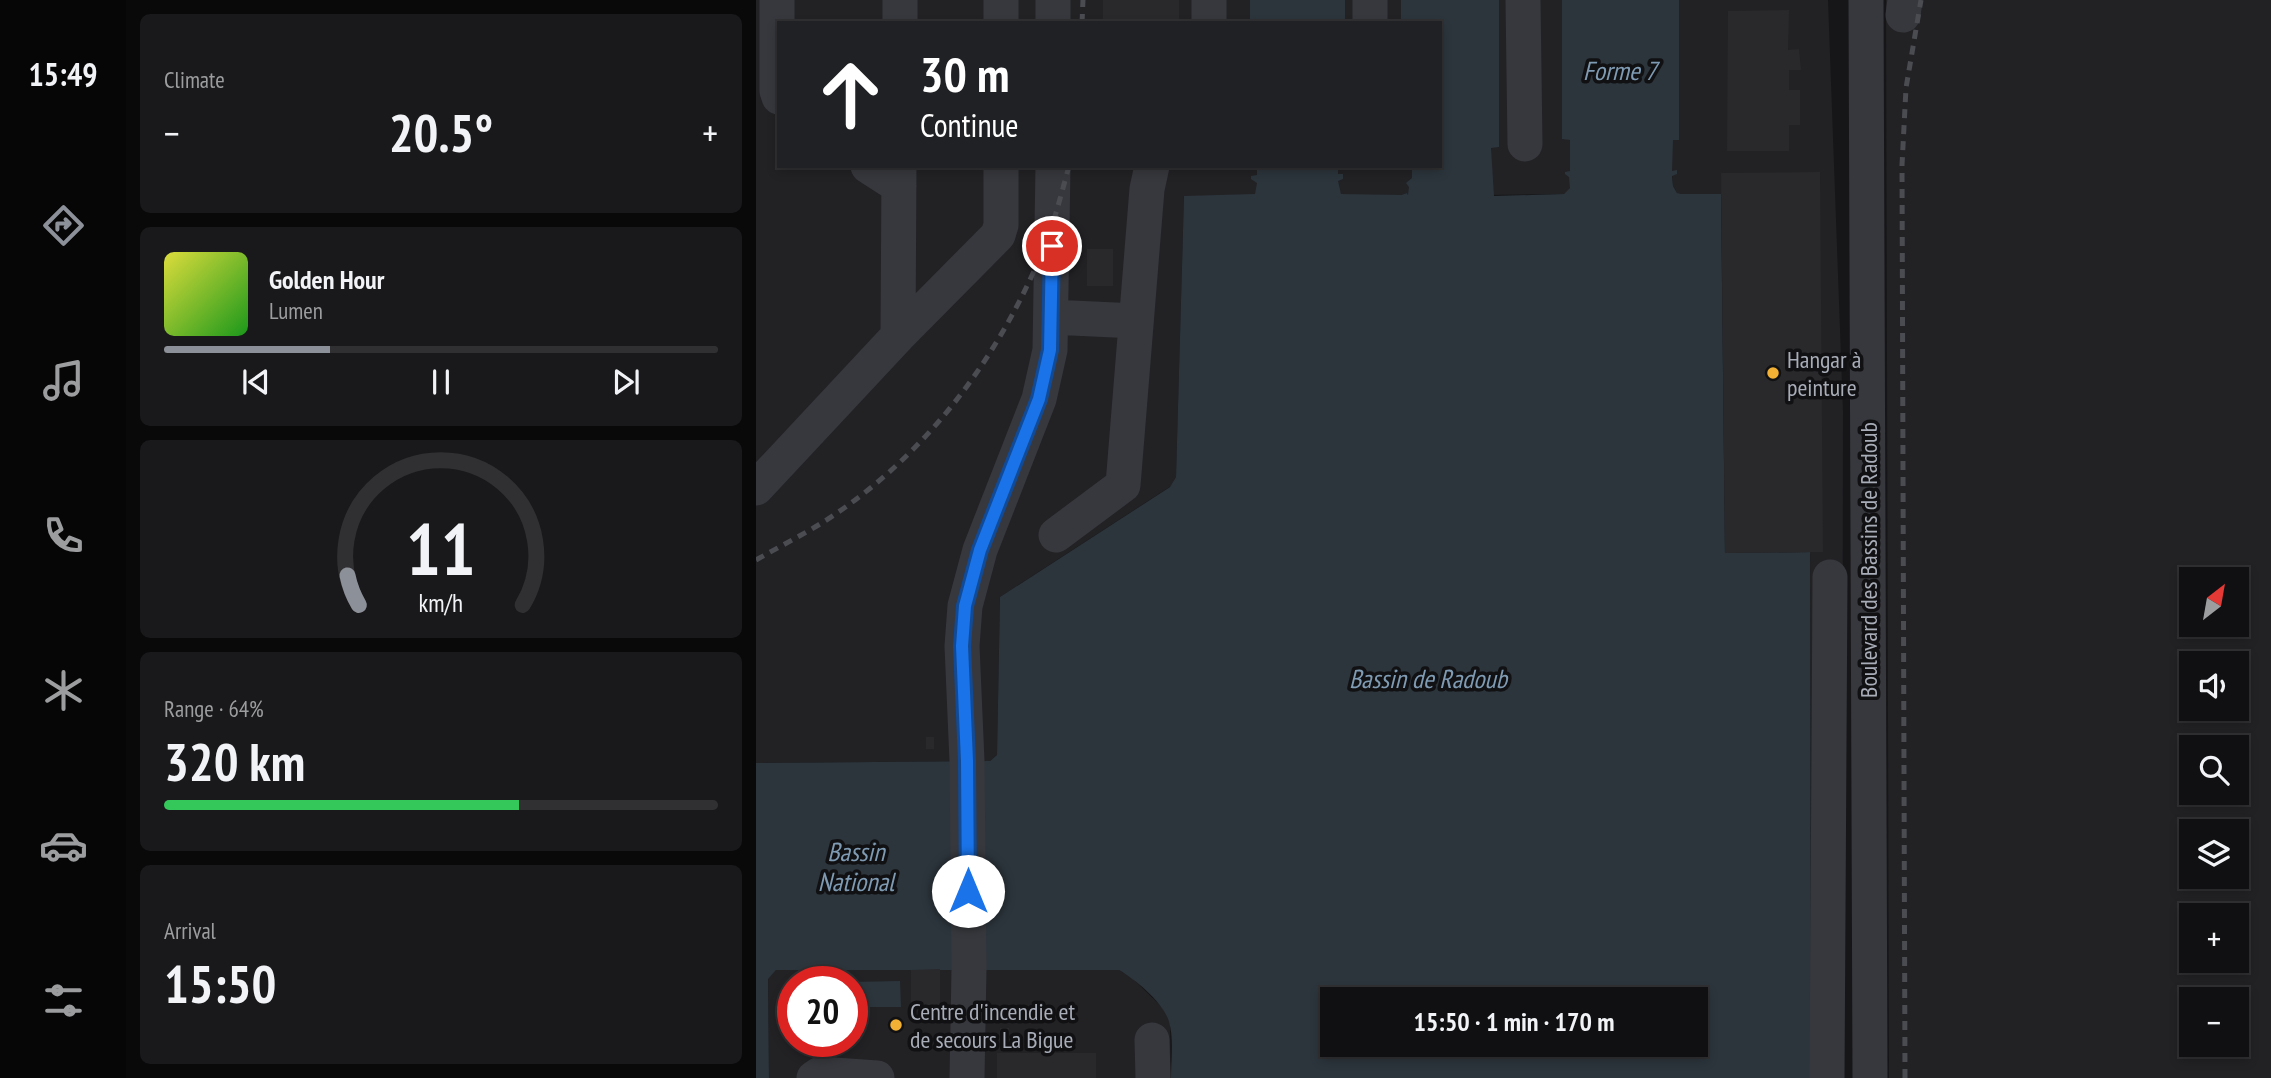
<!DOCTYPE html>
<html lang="en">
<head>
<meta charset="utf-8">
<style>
	:root { --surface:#101012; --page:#19191b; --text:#f1f3f6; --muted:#9c9d9f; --line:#303032; --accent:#8c9099 }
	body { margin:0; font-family:"PT Sans Narrow",sans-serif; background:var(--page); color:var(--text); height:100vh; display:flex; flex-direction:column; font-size:26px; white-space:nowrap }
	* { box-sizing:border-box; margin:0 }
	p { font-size:23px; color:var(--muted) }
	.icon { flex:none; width:38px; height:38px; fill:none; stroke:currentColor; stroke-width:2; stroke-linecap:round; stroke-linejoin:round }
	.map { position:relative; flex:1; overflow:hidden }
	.panel { display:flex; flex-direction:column; gap:14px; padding:14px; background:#09090a; width:630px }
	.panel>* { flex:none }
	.guide { position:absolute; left:21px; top:21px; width:665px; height:147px; border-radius:0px; box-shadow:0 4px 10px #0003,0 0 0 2px var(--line); background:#202124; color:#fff; overflow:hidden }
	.needle { width:46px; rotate:31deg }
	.controls { position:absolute; left:1423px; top:567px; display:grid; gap:14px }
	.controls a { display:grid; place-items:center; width:70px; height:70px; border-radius:0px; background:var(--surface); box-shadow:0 4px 10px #0003,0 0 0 2px var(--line); font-size:35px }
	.speed { position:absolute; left:21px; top:966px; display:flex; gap:14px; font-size:35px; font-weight:700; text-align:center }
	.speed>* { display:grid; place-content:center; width:91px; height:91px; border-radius:50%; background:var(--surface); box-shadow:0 4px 10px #0003,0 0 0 2px var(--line); line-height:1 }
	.speed .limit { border:10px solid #d22; background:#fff; color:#111 }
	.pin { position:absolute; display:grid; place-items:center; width:60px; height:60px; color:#fff; margin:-30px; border:4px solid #fff; border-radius:50%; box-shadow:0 2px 7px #0007 }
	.me { position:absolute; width:77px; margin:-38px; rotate:0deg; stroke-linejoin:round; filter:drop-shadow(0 0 5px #0008) }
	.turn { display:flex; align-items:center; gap:24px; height:147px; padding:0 28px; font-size:32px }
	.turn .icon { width:91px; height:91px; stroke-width:2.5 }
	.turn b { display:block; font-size:49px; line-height:60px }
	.big { font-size:52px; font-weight:700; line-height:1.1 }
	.panel .tile { flex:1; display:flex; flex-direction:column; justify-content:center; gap:10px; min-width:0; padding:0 24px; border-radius:10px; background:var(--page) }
	.panel .dial { align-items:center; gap:0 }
	.dial svg { height:182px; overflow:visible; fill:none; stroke:var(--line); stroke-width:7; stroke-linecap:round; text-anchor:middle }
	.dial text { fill:var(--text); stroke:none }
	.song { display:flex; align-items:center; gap:21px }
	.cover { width:84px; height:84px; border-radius:10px; background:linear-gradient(135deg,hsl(60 70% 55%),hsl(120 70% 35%)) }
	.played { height:7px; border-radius:4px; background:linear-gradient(90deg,var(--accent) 30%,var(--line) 30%) }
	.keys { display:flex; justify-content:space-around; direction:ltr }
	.heat { display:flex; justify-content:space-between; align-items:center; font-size:38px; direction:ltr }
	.charge { height:10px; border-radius:5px; background:linear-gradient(90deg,#34c759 64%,var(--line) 0) }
	.trip { position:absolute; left:564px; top:987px; width:388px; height:70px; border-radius:0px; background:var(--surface); box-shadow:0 4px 10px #0003,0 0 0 2px var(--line); font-weight:700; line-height:70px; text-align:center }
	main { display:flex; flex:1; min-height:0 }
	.menu { display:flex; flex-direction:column; width:126px; justify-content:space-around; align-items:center; background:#060607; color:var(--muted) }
	.menu .icon { width:49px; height:49px }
	.menu .active { color:var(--accent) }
	.menu b { font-size:32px; color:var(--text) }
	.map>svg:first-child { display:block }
</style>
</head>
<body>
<main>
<nav class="menu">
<b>15:49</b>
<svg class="icon active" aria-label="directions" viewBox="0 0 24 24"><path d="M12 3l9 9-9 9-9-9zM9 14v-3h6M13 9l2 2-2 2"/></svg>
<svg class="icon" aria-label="music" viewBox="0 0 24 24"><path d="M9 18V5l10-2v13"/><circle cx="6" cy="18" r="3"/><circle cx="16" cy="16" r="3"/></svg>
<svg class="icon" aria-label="phone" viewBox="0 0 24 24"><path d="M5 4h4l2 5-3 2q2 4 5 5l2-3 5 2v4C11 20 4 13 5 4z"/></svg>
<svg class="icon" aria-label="climate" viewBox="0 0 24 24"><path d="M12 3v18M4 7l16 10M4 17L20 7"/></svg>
<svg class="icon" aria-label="car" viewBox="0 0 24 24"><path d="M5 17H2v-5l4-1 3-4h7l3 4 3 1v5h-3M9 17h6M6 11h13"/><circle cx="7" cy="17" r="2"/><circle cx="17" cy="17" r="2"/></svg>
<svg class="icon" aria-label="filters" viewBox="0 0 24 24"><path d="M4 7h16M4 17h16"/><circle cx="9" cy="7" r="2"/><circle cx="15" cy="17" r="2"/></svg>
</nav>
<section class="panel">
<div class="tile"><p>Climate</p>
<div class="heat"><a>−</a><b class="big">20.5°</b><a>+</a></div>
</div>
<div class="tile">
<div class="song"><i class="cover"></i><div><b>Golden Hour</b><p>Lumen</p></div></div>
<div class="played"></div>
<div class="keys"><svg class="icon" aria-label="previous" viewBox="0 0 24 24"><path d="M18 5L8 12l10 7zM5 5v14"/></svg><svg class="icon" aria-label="pause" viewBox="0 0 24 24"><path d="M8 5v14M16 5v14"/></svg><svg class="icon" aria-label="next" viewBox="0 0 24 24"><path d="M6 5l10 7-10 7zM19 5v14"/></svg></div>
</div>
<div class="tile dial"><svg viewBox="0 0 100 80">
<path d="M14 69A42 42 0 1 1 86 69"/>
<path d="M14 69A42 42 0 0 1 9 56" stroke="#8c9099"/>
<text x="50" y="56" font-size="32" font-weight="700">11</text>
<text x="50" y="72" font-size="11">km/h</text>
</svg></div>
<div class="tile"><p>Range · 64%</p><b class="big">320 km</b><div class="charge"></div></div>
<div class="tile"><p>Arrival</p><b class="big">15:50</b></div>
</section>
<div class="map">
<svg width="1515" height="1078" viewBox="0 0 1515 1078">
	<rect width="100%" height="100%" fill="#161618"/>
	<path fill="#222225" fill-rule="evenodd" d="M0,0h1072l15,412 -1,666h-31l-1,-526 -85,1 -4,-359h-39l-5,-1 -4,-7 -1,-14 -102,5v11l-2,4 -4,2 -155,2 -2,-3 -6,2h-51l-9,-1 -3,-7 -1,-12 -80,8v7l-2,4 -5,2h-66l-8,281 -5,9 -171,111 -3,158 -7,6 -234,2zM23,23h661v143h-661z
		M1130,0h385v1078h-382zM1435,579h45v46h-45zM1435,663h45v46h-45zM1435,747h45v46h-45zM1435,831h45v46h-45zM1435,915h45v46h-45zM1435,999h45v46h-45z
		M184,969l179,1 12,7 34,33 5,14 1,54h-402l-1,-100 8,-8zM37,982h59v59h-59z"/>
	<path fill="#2c353c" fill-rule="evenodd" d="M494,0h95v23h-95z
		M645,0h98v147l-8,1 3,48 70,-2 6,-6 -1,-11 -4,-3v-2l5,-1v-31l-8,-1v-139h117v140h-6l-1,31 5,-1v4l-5,2 1,10 4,7 5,1h39l4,359 85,-1 1,526h-640c0,-17 3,-40 -2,-56 -5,-19 -33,-42 -50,-52h-343l-8,9 1,99h-13v-315l234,-2 7,-6 3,-158 170,-110 6,-10 8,-281 71,-2 2,-11 -6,-4v-3l6,-1v-9h81v8h5v5l-5,2 3,13 60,1 6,-2 1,2 1,-8 -3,-4 6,-5v-12h28v-143h-39zM576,999h364v46h-364z
		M144,981l1,26h-49v-25z"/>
	<path fill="#29292c" d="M347,0h76v23h-76z
		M1033,10l-1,40 11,-1 2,21h-12v20h11v35h-11v26h-62l1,-140z
		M1064,172l3,380 -98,1 -4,-380z
		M331,249h26v37h-26z
		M170,737h8v12h-8z
		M184,969v39l-29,-1v-37z
		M33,981h4v51h-5z
		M244,1028h9v13l-10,-1z
		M241,1053h99v25h-99z"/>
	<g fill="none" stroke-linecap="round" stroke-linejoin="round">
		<path stroke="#37383d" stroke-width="35" d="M21,0v91l2,6
			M453,0v23
			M767,0l2,144
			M1110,0l4,1078
			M1147,15l2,-15
			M144,23v-23
			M245,23v-23
			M297,23v-23
			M614,23v-23
			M112,166l31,20
			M295,317l85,4
			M142,336l1,-170
			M0,488l142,-152 100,-101 3,-10v-59
			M300,535l67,-50 24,-296 5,-23
			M396,1040l1,38
			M58,1078l6,-4 57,4
			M211,1078l2,-109 -2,-208 -5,-115 3,-40 15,-56 59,-151 11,-49 3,-184
			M1071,1078l3,-501"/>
		<path stroke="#4a4c52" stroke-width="5" stroke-dasharray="9 7" stroke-linecap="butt" d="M326,23l1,-23
			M0,560c26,-15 53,-28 78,-45 92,-62 160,-152 204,-253 14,-31 22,-63 31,-96
			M1149,1078l-3,-913 4,-77 15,-88"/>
	</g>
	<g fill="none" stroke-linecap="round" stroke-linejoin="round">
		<defs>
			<path id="route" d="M212,891l-1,-130 -5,-115 3,-40 15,-56 59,-151 11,-49 2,-104"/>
		</defs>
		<use href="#route" stroke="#114b97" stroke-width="18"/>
		<use href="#route" stroke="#1a73e8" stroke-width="12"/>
	</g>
	<g fill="#f2b134" stroke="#111113" stroke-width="2.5">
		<circle cx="1017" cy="373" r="7"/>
		<circle cx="140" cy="1025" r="7"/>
	</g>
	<g text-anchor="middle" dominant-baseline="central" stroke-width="7" stroke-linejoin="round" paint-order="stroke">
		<g font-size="24" fill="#a8adb8" stroke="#111113" text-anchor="start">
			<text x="1031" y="359">Hangar à<tspan x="1031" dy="28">peinture</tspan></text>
			<text x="154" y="1011">Centre d'incendie et<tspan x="154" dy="28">de secours La Bigue</tspan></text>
		</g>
		<g font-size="24" fill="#a8adb8" stroke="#111113">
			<text transform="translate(1112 560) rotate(-90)">Boulevard des Bassins de Radoub</text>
		</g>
		<g font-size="26" font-style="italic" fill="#7f9bb3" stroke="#111113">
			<text x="864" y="70">Forme 7</text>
			<text x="672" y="678">Bassin de Radoub</text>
			<text x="100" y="851">Bassin<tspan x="100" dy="30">National</tspan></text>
		</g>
	</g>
</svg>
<div class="controls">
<a><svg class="needle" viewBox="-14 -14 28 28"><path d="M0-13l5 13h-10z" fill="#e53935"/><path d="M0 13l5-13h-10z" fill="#9c9d9f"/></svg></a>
<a><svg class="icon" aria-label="sound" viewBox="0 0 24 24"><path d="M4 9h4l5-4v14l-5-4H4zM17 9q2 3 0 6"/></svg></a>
<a><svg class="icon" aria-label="search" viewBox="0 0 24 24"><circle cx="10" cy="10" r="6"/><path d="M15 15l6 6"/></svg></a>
<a><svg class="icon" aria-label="layers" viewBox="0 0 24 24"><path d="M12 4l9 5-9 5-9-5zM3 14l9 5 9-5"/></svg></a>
<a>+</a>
<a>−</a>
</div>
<div class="speed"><div class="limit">20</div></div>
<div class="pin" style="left:296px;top:246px;background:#d93025"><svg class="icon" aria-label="arrive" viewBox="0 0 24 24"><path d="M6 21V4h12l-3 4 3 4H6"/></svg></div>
<svg class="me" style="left:212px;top:891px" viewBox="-20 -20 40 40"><circle r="19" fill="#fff"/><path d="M0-13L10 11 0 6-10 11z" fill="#1a73e8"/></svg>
<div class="trip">15:50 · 1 min · 170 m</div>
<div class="guide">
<div class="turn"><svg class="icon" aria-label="ahead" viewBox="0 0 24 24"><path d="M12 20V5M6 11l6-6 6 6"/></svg><div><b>30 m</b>Continue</div></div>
</div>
</div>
</main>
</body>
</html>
